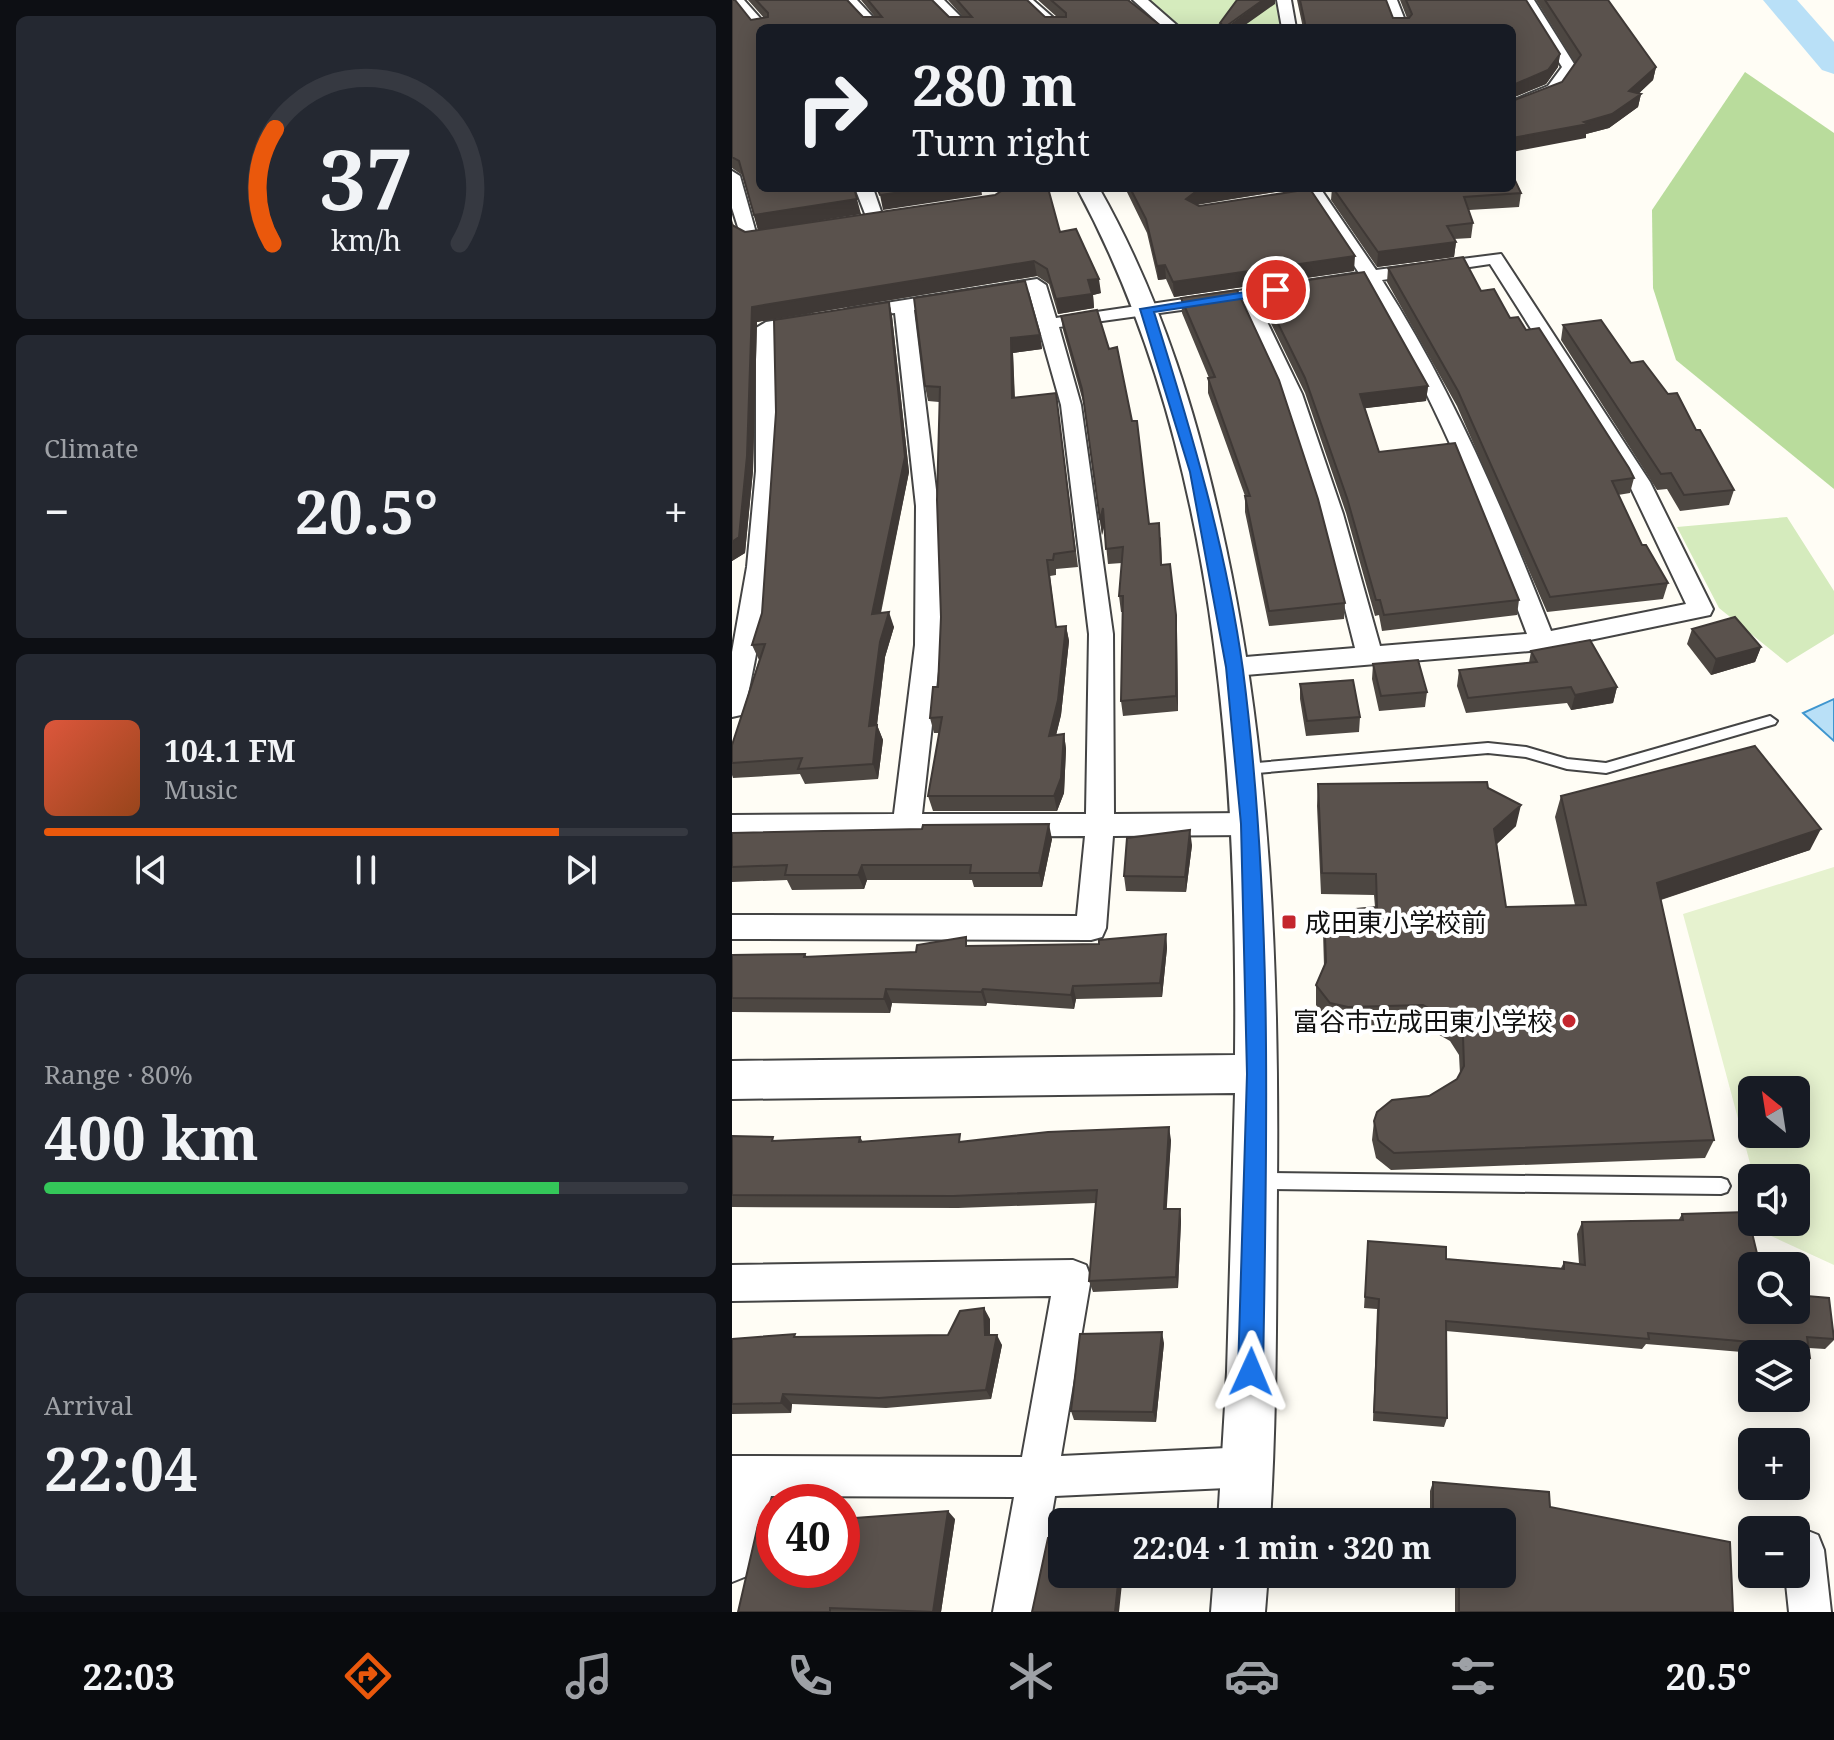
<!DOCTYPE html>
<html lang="en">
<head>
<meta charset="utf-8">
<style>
	:root { --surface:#171b24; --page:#242831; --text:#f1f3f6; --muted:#9ea1a6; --line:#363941; --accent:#ea580c }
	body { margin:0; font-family:"Noto Serif","Noto Sans JP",serif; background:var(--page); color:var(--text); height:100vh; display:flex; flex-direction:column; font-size:30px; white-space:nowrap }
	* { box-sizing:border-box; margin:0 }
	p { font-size:26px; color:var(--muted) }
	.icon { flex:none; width:44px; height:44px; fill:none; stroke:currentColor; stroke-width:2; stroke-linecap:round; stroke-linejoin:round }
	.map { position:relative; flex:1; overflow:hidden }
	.panel { display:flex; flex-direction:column; gap:16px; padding:16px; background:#0d0f14; width:732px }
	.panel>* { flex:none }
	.top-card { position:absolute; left:24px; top:24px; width:760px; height:168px; border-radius:12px; box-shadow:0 4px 20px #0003; background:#171b24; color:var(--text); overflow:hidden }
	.needle { width:52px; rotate:330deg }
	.controls { position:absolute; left:1006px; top:1076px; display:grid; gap:16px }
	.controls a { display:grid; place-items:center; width:72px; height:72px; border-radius:12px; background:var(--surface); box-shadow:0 4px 20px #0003; font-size:40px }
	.speed { position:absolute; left:24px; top:1484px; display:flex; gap:16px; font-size:40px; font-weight:700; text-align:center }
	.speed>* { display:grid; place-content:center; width:104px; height:104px; border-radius:50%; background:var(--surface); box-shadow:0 4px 20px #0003; line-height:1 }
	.speed .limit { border:12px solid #d22; background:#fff; color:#111 }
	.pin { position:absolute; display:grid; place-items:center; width:68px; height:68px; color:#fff; margin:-34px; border:4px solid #fff; border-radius:50%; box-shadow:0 2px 8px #0007 }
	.me { position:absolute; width:88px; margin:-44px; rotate:1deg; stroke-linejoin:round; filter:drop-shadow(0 0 6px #0008) }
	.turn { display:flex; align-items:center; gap:28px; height:168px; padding:0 24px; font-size:36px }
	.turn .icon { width:104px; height:104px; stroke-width:2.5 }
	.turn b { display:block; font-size:56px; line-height:68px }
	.big { font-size:60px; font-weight:700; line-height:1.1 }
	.panel .widget { flex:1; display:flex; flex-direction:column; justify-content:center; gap:12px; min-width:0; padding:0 28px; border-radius:12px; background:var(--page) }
	.panel .dial { align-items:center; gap:0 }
	.dial svg { height:208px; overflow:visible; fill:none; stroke:var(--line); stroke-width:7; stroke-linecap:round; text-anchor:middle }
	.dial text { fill:var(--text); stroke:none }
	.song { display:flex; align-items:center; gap:24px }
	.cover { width:96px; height:96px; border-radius:12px; background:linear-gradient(135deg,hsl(10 70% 55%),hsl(20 70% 35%)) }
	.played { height:8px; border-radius:4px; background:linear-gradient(90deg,var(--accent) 80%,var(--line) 80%) }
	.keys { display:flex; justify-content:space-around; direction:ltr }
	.heat { display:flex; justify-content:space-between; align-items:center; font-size:44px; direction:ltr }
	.charge { height:12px; border-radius:6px; background:linear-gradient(90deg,#34c759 80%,var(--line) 0) }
	.trip { position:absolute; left:316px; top:1508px; width:468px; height:80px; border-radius:12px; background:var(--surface); box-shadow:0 4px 20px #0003; font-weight:700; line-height:80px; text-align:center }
	.dock { display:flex; height:128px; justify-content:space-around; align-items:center; background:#090b0e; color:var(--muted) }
	.dock .icon { width:56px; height:56px }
	.dock .on { color:var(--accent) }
	.dock b { font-size:36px; color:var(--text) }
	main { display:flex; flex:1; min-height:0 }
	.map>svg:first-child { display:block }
</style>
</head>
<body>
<main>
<section class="panel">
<div class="widget dial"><svg viewBox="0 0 100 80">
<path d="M14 69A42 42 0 1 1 86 69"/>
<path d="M14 69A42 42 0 0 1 15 25" stroke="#ea580c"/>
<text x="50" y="56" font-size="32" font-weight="700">37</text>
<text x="50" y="72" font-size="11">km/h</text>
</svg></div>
<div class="widget"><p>Climate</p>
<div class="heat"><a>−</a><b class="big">20.5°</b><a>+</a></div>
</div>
<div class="widget">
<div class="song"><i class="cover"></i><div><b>104.1 FM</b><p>Music</p></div></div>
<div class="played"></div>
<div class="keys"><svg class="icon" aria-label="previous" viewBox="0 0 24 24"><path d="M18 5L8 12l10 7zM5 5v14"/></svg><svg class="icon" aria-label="pause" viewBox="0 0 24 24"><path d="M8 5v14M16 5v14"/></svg><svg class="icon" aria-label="next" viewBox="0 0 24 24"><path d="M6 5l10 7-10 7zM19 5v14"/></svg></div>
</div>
<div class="widget"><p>Range · 80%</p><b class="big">400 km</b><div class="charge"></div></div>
<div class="widget"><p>Arrival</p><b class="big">22:04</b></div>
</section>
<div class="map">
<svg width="1102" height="1612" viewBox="0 0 1102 1612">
	<rect width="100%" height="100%" fill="#fffdf5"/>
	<path fill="#d5ebbd" d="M416,0h127l6,28h-99z
		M1055,517l47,74v43l-47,29 -68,-55 -42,-81z"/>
	<path fill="#b9dc9c" d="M1013,72l89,61v356l-158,-129 -23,-72 -1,-78z"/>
	<path fill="#e6f2cf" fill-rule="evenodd" d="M1102,867v398l-65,-30 -4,-13h31v-44h-42l-71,-264zM1020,1090h44v44h-44z"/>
	<path fill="#b9e0f7" stroke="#3f96cf" stroke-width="2" d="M1102,699v42l-31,-28z"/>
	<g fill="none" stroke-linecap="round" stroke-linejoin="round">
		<path fill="#b9e0f7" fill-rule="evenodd" d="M1031,0h34l37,42v32l-12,-4z"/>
		<defs>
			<path id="service" d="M1038,716l7,5 -2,3 -169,49 -39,-4 -41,-12 -38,-4 -243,21 -7,-5 7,-5 243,-21 38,4 41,12 39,4z
				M527,1173l462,5 6,2 3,6 -3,6 -6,2 -462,-5 -6,-2 -3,-6 3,-6z"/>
			<path id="minor" d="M0,0h12l25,28 -12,3z
				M110,0h15l26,28h-15z
				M286,0h15l32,28h-16z
				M401,0h15l32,28h-16z
				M545,0h14l5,28h-14z
				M651,0h14l11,28h-14z
				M788,0h14l42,67 -17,26 -47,18v-10l36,-15 14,-19z
				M0,171l8,5 16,57 27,-2v8l-40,4 -11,-35z
				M123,188h18l11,32 -3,4h-12z
				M570,188h18l56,82 125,-16 149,228 63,127 -3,6 -168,35 -308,26 -9,-3 -4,-6 4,-6 9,-3 121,-10 -34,-134 -39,-120 -43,-92 -180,25 22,78 32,229 1,180 136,-1 10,3 4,8 -4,8 -10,3 -137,1 -7,92 -4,9 -11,3 -359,-1v-24l345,1 8,-80 -353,1v-22l162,-1 21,-169 1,-139 -21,-193 -47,4 -3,-4 3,-4 189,-30 9,6 10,33 303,-45zM758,264l138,218 58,122 -135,27c-48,-122 -98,-240 -169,-351zM633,283c69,110 116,229 162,351l-147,12 -37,-132 -41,-120 -46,-95zM297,292l32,113 28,229 -3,180h-164l19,-169 -3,-139 -24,-196z
				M78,315l10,6 -3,4 -41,7c8,128 -3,251 -31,376l-4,7 -9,2v-65l15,-85 9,-96v-143l10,-6z
				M341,1260l13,5 5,13 -30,178 187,-9 14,6 6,14 -6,14 -14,6 -193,9 -20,116h-42l21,-115 -243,-1 -24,80 -15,6v-126l290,1 29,-161 -319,5v-36z
				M1071,1529l15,6 6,15 7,62h-42l-4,-38h11v-42z"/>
			<path id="tertiary" d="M193,0h19l28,28h-19z
				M345,188h22c64,113 100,233 127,360 45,211 53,424 51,639 -1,112 0,223 -7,335h-52l9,-150 8,-279 -503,6v-38l503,-6c3,-286 -19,-610 -158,-867z
				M482,1574h54l-3,38h-54z"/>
		</defs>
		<use href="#service" stroke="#444" stroke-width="4"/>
		<use href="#minor" stroke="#444" stroke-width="4"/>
		<use href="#tertiary" stroke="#444" stroke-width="4"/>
		<use href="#service" fill="#fff" fill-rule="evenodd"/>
		<use href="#minor" fill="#fff" fill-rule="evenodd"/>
		<use href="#tertiary" fill="#fff" fill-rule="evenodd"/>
	</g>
	<path fill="#4d4742" d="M0,0l19,20 13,-2 -16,-18h100l15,17h12l-14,-17h71l17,17h14l-15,-17h79l18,17h12l-19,-17h90l33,26v2h-401l101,186 -103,16 -16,-55 -10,-7z
		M565,0h89l7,18h14l-7,-18h126l34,54 -2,13 -12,17 -34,14v-70h-209z
		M804,0h72l48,67 -3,13 -14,13 2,1 -3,13 -29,21 -23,6v4l-71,-38 47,-18 13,-19z
		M270,188h46l12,44 41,61 -8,2 1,13 -36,6 -9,-30 -12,-8 -280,46 -4,149 -8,82 -13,8v-341l2,6 11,6 250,-37 8,-5z
		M393,188h175l-103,17 157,66 -180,26 -8,-18 -8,1 -11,-47z
		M600,188h180l9,5 -2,14 -50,3 4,13 -2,15 -17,1 2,3 -2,15 -77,10 -46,-67z
		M656,268l93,23 29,27 16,12 108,148 -4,15 -12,2 24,50 26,38 -5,16 -116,13 -90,-206 -70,-124z
		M528,287l168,99 -2,15 -61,7 14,44 140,148 -2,15 -135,16 -3,-16 -4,1 -29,-103 -41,-120 -45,-92z
		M449,298l164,305 -1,16 -75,7 -24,-114v-16l-37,-103v-15h1l-27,-65z
		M157,302l3,14 17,156 -28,141 13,14 -9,30 -8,68 6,15 -5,39 -73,5 -5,-10 -67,4 -1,-3v-30l27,-85 -7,-15z
		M329,316l88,208 12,14 1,27 14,50 1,15 1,81 -55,5 -2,-15 2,-89h-2l-2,-16 3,-33 -14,1 -4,-38 -2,9 -18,-130 -21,-75z
		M831,325l68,38 65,67 38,60 -5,15 -49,6 -13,-22 -10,1 -96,-150z
		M308,335l2,14 -29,4 2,45 41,-5 22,174 -22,2v6l-6,1 6,51 10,-1 3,15 -8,74 -5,20 8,-1 2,15 -2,44 -7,18h-124l-5,-15 11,-63h-5l-4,-15 8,-31 3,-70 -2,-215 -11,-1 -3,-15z
		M960,629l69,18 -6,15 -44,13 -24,-31z
		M799,651l86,36 -4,16 -42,7 -4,-7 -101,10 -9,-27 2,-16 70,-7z
		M641,664l54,28 -2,15 -46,4 -7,-32z
		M568,684l60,33 -1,15 -53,4 -6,-37z
		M586,784l170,4 28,38 -19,18 9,63 69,-2 -20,-88 6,-21 249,54 -149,50 53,240 -9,18 -314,12 -15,-12 -4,-18 2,-19 55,-25 28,-17 3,-5 -1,-19 -9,-14 -30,-17 -74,2 -17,-3 -13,-18v-20l8,-19 -1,-33 1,-21 51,-5 -1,-12 -53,-1 -4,-88z
		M0,833l320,6 -10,48h-68l-2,-7h-105l-3,9 -72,1 -5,-10 -55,2z
		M460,845l-6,47 -60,-1 -2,-15z
		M434,934l1,14 -5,49 -86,2 -2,10 -87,-6 -1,3 -94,-3 -2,10 -158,-1v-57l73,-1 2,3 109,-5 52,-6 131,-2z
		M0,1136l44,5 84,-4 3,5 308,-2 -5,69h14l1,12 -3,67 -85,4 -4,-11 7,-78 -138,5 -226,-1z
		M950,1214l70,52 82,74 -9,9 -16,-1 1,10 -9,10 -5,-1v-13h-30l-120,-10 -4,5 -196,-18 1,87 -3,9 -71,-6 4,-112 -13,-1 4,-67 78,18 115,9 3,-6 15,2 -2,-30 5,-12 96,-1z
		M258,1319v16l12,10 -11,54 -105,9 -94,-4 -1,9 -59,1v-75l216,-4z
		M432,1343l-8,79 -82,-2 -3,-9z
		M701,1482l117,25 183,105h-278v-38h47v-52h-72v-31z
		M223,1519l-14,93h-203z"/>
	<path fill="#3f3936" d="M531,0h12v4l-34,24h-16z
		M828,54l-2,13 -12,17 -34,14 1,-13z
		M924,67l-3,13 -21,20 9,-6 -3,13 -29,21 -23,6v4l-74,14v-14l72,-16 45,-31z
		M198,188h51l1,7 -99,15 -3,-15z
		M478,188h90l-101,16 -12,9 -1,-14 12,-9z
		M125,199l4,15 -103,16 -4,-15z
		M724,242l-2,15 -77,10 1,-15z
		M623,256l-1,15 -180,26 -1,-15z
		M302,261l3,15 -280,46 -4,149 -8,82 -13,8v-19l20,-235z
		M433,265l1,14 -8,1 -1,-14z
		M367,279l2,14 -8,2 1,13 -36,6 -2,-15 32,-19z
		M157,302l3,14 17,156 -32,157 -5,-15z
		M308,335l2,14 -29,4 2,61 -3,-16 -1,-60z
		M696,386l-2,15 -67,8 1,-15z
		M371,508l2,16 -3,11 -2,-15z
		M157,612l5,15 -9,30 -10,84 -6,-15 11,-84z
		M444,615l1,15 1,81 -2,-15z
		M334,626l3,15 -8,74 -9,37 -3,-16z
		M1029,647l-6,15 -44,13 5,-16z
		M885,687l-4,16 -42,7 4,-15z
		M145,725l6,15 -5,39 -5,-15z
		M332,734l2,15 -2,44 -7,18 -3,-15z
		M789,805l-5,21 -26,24 4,-21z
		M317,824l3,15 -10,48 -3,-14z
		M1089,829l-11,21 -160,53 7,-20z
		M458,830l2,15 -6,47 -1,-15z
		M130,865l5,15 -3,9 -6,-14z
		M434,934l1,14 -5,49 -2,-14z
		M341,986l3,13 -2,10 -3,-14z
		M154,989l6,14 -2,10 -6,-14z
		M251,989l4,14 -1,3 -5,-14z
		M437,1127l2,13 -5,81 -2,-12z
		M448,1209l1,12 -3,67 -2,-11z
		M252,1308l6,11v26l-5,-10z
		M430,1332l2,11 -8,79 -3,-10z
		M265,1335l5,10 -11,54 -5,-9z
		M51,1394l9,10 -1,9 -10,-10z
		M216,1511l7,8 -14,93h-8z
		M387,1574h4l-4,38h-4z"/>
	<path fill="#5a524d" stroke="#3f3936" stroke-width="2" d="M0,0h3l16,20 17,-3v-4l-12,-13h91l16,17h19l-14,-17h64l17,17h23l-15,-17h70l18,17h21v-4l-15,-13h77l33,26 -7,1 1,1h-395v160h94l3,11 -103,16 -15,-54 -7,-4z
		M505,0h26l-38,27 -5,-4z
		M568,0h86l7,18h16l3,-4 -6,-14h120l34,54 -12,16 -35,15 -1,3v-60h-206z
		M813,0h63l48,67 -27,24 12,3 -29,20 -28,8 4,2 -76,14v-40l3,2 47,-18 19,-27z
		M780,174l9,19 -57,4 9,26 -26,3 9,16 -78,10 -45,-64h179z
		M145,188h53l-50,7z
		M274,188h42l12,44 16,-3 23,50 -11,1 4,14 -36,5 -9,-30 -13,-8 -282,46 -5,149 -8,81 -7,5v-318v1l13,7 250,-37z
		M398,188h80l-12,2 -12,9 13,7 111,-17 45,67 -182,26 -8,-17 -8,1 -11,-47z
		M731,257l18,34 13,-2 16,29 8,-1 8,13 13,-2 90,140 5,10 -22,3 30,64h4l22,38 -118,14 -92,-206 -70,-123z
		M632,272l64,114 -68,8 19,58 76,-9 64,157 -135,15 -4,-15h-4l-29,-102 -42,-120 -45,-91z
		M293,281l15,54 -29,3 1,60 44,-5 19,158 -21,3 -1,6h-6l9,67 10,-1 -8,74 -9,36 15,-2 -3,44 -7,18h-126l14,-79 -12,1 3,-31h5l3,-70 -4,-117 3,-113 -15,-1 -11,-88z
		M505,290l42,90 39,119 27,104 -76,8 -24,-115h5l-42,-118 7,-1 -34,-79z
		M157,302l16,155 -33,157 17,-2 -9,30 -11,84 8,-1 -4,39 -75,5 4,-11 -70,5v-18l33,-101 -13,1 10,-32 14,-201 -2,-92z
		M365,310l12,39 8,-2 15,74h5l12,103 10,-1 2,42 9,-1 6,51v81l-55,5 2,-105h-4l4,-49 -17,2 -3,-41 -3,12 -18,-131 -21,-73z
		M869,320l30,43 12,-2 25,33 9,-1 19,37h4l34,60 -50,5 -13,-22 -10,1 -98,-149z
		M1003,617l26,30 -45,12 -24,-30z
		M858,640l27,47 -42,8 -4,-8 -103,11 -9,-28 78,-8 -6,-11z
		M686,660l9,32 -46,4 -8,-32z
		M621,680l7,37 -53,4 -7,-37z
		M1023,746l66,83 -164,54 57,257 -320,13 -16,-13 -4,-19 3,-9 15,-12 37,-4 28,-17 7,-13 -1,-30 -10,-14 -30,-17 -75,2 -18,-4 -14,-18 10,-23 -2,-50 53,-5 -1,-33 -54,-1 -4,-89 169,-2 1,6 33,17 -27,24 12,78 80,-2 -25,-109z
		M317,824l-10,49h-69l1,-8h-109l-4,10h-73l2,-10 -55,2v-34l190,-4 1,-4z
		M458,830l-5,47 -61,-1 3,-38z
		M434,934l-6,49 -87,3 -2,9 -88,-6 -2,3 -95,-3 -2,10 -152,-1v-43l73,-1 -1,3 112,-5 1,-7 49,-8v9l133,-2v-4z
		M437,1127l-5,82h16l-4,68 -87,4 8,-91 -144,6 -221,-1v-59l41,1 -1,4 88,-4 -1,5 101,-8 -1,8 89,-10z
		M1015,1212l13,54h-8v44h44v-15l33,3 5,41 -27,-2 3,21 -14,-2v-2h-20l-2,-10 -126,-11 1,6 -203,-18 1,97 -73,-6 5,-113 -14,-2 3,-56 78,6v12l118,10v-7l21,3 -3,-43 101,-2 -1,-6z
		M252,1308l1,27h12l-11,55 -107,8 -96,-4 -2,9 -49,1v-65l63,-5 -1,3 154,-2 12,-24z
		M430,1332l-9,80 -82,-1 9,-77z
		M701,1482l116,10 1,15 180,35 3,70h-274v-38h43v-52h-69z
		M216,1511l-15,101 -103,-4v4h-92l20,-87 16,-1v46h68v-51z
		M330,1537v37h57l-4,38h-83l16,-74z"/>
	<path fill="#1a73e8" stroke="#114b97" stroke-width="2" d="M544,287l6,3 -2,3 -126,19c37,118 72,235 89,358 30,233 24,467 20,702l-4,8 -8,4 -9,-4 -4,-8 9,-298 -6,-250 -15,-157 -36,-195 -50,-163z"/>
	<g fill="#c4262e" stroke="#fff" stroke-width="3">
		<rect x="549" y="914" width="16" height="16" rx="4"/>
		<circle cx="837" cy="1021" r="8"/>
	</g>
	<g text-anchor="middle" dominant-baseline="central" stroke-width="8" stroke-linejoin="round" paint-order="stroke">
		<g font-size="26" fill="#111" stroke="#fff" text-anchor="start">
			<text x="573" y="922">成田東小学校前</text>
			<text x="821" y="1021" text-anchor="end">富谷市立成田東小学校</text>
		</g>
	</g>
</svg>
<div class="controls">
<a><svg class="needle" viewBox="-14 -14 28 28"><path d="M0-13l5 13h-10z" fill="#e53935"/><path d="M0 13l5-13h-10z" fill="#9ea1a6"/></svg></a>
<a><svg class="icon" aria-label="sound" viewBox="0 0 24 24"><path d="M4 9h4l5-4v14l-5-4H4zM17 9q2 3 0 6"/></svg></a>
<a><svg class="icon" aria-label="search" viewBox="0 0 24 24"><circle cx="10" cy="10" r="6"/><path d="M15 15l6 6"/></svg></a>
<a><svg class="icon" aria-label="layers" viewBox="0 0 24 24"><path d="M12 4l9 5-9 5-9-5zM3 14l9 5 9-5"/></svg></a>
<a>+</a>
<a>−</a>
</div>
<div class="speed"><div class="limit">40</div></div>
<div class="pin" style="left:544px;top:290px;background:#d93025"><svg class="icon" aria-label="arrive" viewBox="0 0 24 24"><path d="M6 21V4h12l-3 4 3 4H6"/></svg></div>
<svg class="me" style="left:519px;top:1372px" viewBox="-20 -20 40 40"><path d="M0-17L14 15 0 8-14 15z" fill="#1a73e8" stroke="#fff" stroke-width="4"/></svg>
<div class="trip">22:04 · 1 min · 320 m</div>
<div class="top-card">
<div class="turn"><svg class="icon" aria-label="right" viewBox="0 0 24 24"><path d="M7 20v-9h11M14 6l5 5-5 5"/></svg><div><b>280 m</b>Turn right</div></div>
</div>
</div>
</main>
<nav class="dock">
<b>22:03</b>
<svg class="icon on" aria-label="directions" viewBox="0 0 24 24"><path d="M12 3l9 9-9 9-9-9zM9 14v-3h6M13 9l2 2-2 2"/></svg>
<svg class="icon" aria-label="music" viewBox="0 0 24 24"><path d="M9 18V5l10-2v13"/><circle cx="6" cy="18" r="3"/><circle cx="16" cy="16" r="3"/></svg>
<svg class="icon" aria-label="phone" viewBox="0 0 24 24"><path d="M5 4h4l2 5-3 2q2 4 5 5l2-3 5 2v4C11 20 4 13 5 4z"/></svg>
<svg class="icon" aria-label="climate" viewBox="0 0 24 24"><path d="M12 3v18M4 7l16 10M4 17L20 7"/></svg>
<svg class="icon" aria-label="car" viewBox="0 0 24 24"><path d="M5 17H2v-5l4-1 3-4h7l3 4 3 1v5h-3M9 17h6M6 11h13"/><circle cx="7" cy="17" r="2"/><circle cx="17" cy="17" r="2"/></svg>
<svg class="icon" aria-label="filters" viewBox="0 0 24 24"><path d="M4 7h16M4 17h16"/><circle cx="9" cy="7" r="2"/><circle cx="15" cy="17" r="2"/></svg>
<b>20.5°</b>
</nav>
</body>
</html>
